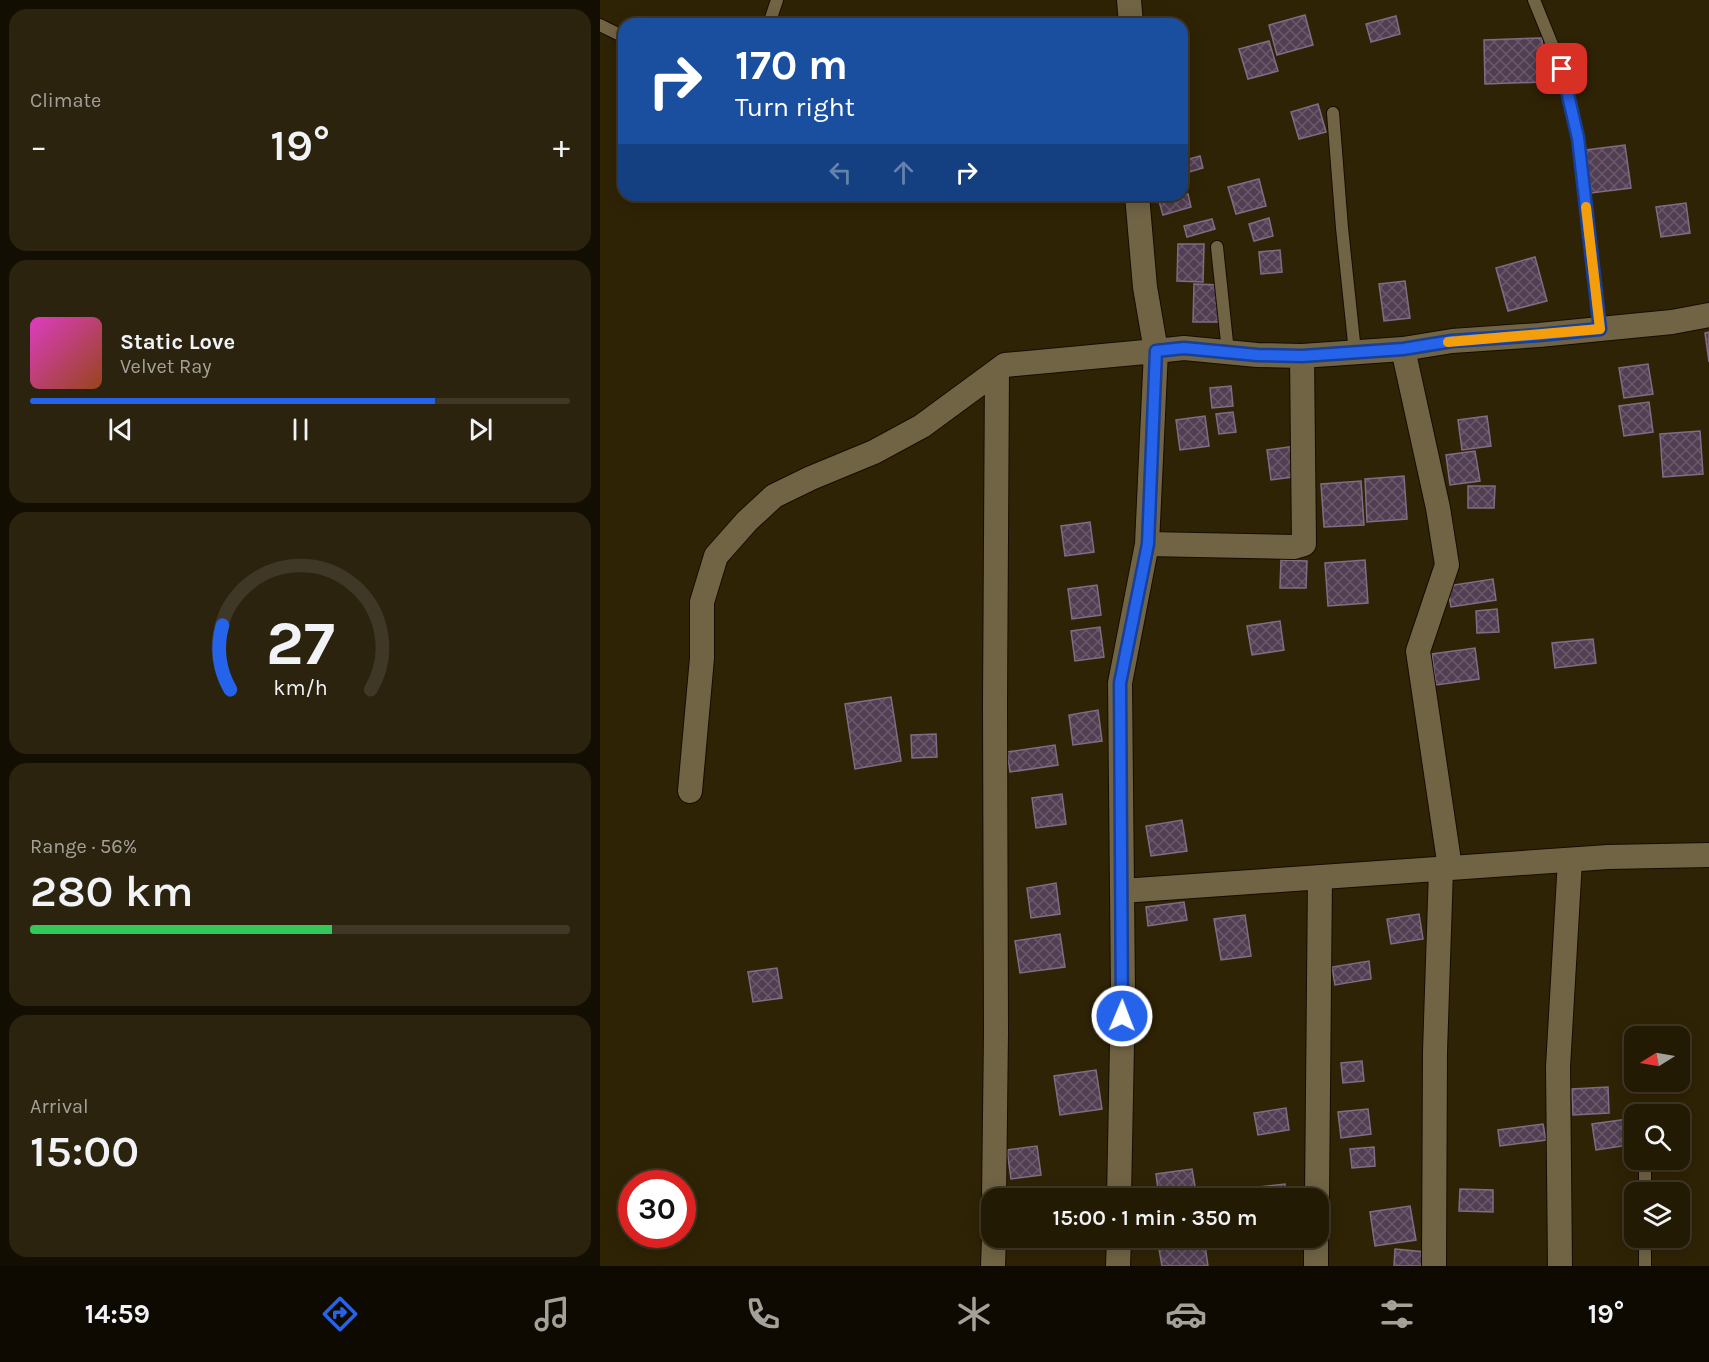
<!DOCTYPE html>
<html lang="en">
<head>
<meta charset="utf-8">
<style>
	:root { --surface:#231a04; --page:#2b230e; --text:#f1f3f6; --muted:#a3a19a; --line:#403826; --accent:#2563eb }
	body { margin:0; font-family:Karla,sans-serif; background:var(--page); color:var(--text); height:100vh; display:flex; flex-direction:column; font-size:22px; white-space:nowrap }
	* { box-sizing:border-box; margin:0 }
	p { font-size:20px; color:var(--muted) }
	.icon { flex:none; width:33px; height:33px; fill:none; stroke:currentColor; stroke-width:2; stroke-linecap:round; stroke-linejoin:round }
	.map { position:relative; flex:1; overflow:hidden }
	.details { display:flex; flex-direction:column; gap:9px; padding:9px; background:#130e02; width:600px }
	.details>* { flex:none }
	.hud { position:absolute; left:18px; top:18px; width:570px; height:183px; border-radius:18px; box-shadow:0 3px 15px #0003,0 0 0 2px var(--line); background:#1a4fa0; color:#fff; overflow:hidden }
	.needle { width:39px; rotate:259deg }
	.tools { position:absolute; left:1024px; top:1026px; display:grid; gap:12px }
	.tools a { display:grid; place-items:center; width:66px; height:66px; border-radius:12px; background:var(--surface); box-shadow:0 3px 15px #0003,0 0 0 2px var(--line); font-size:30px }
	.speed { position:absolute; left:18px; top:1170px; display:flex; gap:12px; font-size:30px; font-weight:700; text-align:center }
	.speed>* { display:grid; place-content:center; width:78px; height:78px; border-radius:50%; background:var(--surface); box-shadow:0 3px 15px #0003,0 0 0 2px var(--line); line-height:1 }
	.speed .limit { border:9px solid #d22; background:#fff; color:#111 }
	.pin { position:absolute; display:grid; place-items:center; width:51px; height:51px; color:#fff; margin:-26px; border-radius:12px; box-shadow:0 3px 9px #0006 }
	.me { position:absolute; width:66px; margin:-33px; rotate:1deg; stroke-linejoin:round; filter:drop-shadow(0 0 4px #0008) }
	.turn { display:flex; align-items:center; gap:21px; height:126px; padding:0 18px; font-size:27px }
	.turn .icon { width:78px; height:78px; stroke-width:2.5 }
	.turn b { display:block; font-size:42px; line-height:51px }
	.lanes { display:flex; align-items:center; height:57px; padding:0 18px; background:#0003; justify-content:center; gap:30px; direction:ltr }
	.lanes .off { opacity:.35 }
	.big { font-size:45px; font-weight:600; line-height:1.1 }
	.details .tile { flex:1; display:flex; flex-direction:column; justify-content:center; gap:9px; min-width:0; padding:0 21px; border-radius:18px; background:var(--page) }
	.details .dial { align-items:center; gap:0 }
	.dial svg { height:156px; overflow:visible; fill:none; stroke:var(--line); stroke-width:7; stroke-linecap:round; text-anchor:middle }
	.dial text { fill:var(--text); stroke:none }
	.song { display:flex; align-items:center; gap:18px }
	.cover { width:72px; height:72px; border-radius:9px; background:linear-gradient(135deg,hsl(310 70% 55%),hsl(20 70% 35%)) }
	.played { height:6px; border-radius:3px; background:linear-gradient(90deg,var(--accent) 75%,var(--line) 75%) }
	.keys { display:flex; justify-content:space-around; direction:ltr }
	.heat { display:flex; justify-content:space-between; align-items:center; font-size:33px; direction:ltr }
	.charge { height:9px; border-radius:4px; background:linear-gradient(90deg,#34c759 56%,var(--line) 0) }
	.trip { position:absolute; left:381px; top:1188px; width:348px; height:60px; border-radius:18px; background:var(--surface); box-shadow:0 3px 15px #0003,0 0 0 2px var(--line); font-weight:600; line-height:60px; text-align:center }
	.menu { display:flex; height:96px; justify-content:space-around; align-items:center; background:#0e0a02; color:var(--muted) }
	.menu .icon { width:42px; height:42px }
	.menu .active { color:var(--accent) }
	.menu b { font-size:27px; color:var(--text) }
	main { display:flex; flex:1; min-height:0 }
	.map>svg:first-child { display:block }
</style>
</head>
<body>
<main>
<section class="details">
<div class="tile"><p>Climate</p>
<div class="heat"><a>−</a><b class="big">19°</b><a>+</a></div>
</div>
<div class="tile">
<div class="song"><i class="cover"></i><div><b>Static Love</b><p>Velvet Ray</p></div></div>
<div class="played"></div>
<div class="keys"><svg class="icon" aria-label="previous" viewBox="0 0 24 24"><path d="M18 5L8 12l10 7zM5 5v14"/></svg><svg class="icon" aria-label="pause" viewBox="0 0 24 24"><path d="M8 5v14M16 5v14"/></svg><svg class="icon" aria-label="next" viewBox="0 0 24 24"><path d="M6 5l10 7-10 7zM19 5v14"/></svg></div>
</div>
<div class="tile dial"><svg viewBox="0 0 100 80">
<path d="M14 69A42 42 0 1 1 86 69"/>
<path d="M14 69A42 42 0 0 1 10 36" stroke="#2563eb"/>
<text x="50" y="56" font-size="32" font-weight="700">27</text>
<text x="50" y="72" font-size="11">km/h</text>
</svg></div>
<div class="tile"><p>Range · 56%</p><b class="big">280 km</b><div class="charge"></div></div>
<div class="tile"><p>Arrival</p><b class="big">15:00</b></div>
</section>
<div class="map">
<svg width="1109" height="1266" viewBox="0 0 1109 1266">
	<defs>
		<pattern id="building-cross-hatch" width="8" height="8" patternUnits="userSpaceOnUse" patternTransform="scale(1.5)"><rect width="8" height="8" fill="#513e52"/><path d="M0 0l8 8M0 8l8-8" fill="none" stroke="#6a5a6a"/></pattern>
	</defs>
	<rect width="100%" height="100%" fill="#2f2305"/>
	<path fill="url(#building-cross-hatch)" stroke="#836b85" stroke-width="1.5" d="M705,15l8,30 -36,10 -8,-30z
		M796,16l4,18 -29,8 -5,-18z
		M942,38l2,44 -59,2 -1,-44z
		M669,41l9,30 -30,8 -9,-30z
		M718,104l8,28 -27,7 -8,-27z
		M1025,145l6,43 -40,5 -5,-43z
		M600,156l3,12 -21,6v-13z
		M659,179l7,27 -30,8 -8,-27z
		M588,194l3,13 -28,8 -4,-14z
		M1086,203l4,30 -29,4 -5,-30z
		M669,218l4,18 -19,5 -5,-17z
		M612,219l3,10 -28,8 -3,-11z
		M578,244h26l-1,38 -26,-1z
		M680,250l2,22 -21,2 -2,-22z
		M935,257l12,44 -39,10 -12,-43z
		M805,281l5,37 -26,3 -5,-37z
		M594,284l26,1 -1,37h-26z
		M1109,332v30l-4,-29z
		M1048,364l5,30 -29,4 -5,-30z
		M631,386l2,20 -21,2 -2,-20z
		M1049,402l4,30 -29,4 -5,-30z
		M633,412l3,20 -17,2 -3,-20z
		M605,416l4,30 -29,4 -4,-30z
		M887,416l4,30 -29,4 -4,-30z
		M1100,431l3,43 -40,3 -3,-43z
		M696,446l4,30 -29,4 -4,-30z
		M875,451l5,30 -30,4 -4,-30z
		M804,476l3,43 -40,3 -2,-43z
		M761,481l3,44 -40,2 -3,-43z
		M868,486h27l-1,22h-26z
		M490,522l4,30 -29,4 -4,-30z
		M681,560l26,1 -1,27h-26z
		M765,560l3,43 -40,3 -3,-43z
		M893,579l3,21 -45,7 -4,-21z
		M497,585l4,30 -29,4 -4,-30z
		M897,609l2,23 -22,1 -1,-22z
		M680,621l4,29 -32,5 -5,-29z
		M500,627l4,30 -29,4 -4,-30z
		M993,639l3,24 -41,5 -3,-25z
		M875,648l4,31 -43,6 -4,-31z
		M291,697l10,64 -46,8 -10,-65z
		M498,710l4,31 -29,4 -4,-30z
		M336,734l1,23 -25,1 -1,-23z
		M455,745l3,20 -48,7 -3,-20z
		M462,794l4,30 -30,4 -4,-30z
		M582,820l5,31 -36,5 -5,-30z
		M456,883l4,31 -29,4 -4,-30z
		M584,902l3,18 -39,6 -2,-19z
		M819,914l4,25 -32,5 -4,-25z
		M645,915l6,41 -30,4 -7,-41z
		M460,934l5,33 -45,6 -5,-32z
		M769,961l2,18 -36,6 -3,-18z
		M177,968l5,30 -29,4 -5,-30z
		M762,1061l2,20 -21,2 -2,-20z
		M496,1070l6,39 -42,6 -6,-39z
		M1008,1087l1,26 -36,2 -1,-26z
		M686,1108l3,22 -31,5 -4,-22z
		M768,1109l3,25 -30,4 -3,-26z
		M1035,1118v26l-39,6 -4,-26z
		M943,1124l3,16 -46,6 -2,-16z
		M437,1146l4,29 -30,4 -4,-29z
		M774,1147l1,19 -23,2 -2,-19z
		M592,1169l5,29h-38l-3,-24z
		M685,1184l1,14h-33l-2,-10z
		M860,1189l33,1v22l-34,-1z
		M810,1206l6,34 -41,6 -5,-34z
		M557,1238h47l4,28h-46z
		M795,1249l31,3 -1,14h-31z"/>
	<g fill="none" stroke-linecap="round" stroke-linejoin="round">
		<defs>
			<path id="service" d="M934,0l28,69 16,69 22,191
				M169,24l8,-24
				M0,25l24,12
				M733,113l9,115 13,124
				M617,247l11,105
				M1045,1192v-32
				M1045,1266v-28"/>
			<path id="minor" d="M529,0l2,24
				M537,195l8,92 11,64 28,-3 73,7 45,1 101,-7 49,-8 87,-6 61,-6 72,-7 37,-7
				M803,349l35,159 9,57 -29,86 32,217
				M547,544l147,3 10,-3 -2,-188
				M90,791l12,-133v-56l14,-46 31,-35 27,-25 37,-18 63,-26 48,-26 83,-61 151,-14 -9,193 -27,139 3,310 -4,205
				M522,891l486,-34 101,-2
				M394,1198l2,-166 -1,-328 2,-332
				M717,1198l3,-321
				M393,1266l1,-28
				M518,1266l1,-28
				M716,1266v-28
				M834,1266l1,-214 6,-183
				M960,1266l-2,-199 12,-207"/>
		</defs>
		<use href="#service" stroke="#160d00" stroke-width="14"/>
		<use href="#minor" stroke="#160d00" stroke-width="26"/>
		<use href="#service" stroke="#716445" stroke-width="12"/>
		<use href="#minor" stroke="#716445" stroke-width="24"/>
	</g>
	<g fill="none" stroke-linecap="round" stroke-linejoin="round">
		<defs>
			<path id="route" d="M522,1016l-2,-333 28,-139 8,-193 28,-3 73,7 45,1 101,-7 49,-8 87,-6 61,-6 -22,-191 -16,-69"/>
		</defs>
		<use href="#route" stroke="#184099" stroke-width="15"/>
		<use href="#route" stroke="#2563eb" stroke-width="10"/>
		<path stroke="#f59e0b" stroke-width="10" d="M848,342l152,-13 -14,-122"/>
	</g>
</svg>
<div class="tools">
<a><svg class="needle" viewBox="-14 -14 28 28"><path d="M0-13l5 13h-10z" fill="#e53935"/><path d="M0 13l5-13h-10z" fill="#a3a19a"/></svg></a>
<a><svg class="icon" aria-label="search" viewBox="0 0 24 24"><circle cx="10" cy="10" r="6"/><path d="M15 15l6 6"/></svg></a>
<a><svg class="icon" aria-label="layers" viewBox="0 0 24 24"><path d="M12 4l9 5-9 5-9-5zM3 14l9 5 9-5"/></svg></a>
</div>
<div class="speed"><div class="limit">30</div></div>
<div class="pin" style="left:962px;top:69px;background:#d93025"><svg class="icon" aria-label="arrive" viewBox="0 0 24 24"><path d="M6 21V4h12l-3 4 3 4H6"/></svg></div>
<svg class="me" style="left:522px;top:1016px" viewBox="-20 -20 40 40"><circle r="17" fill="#2563eb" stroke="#fff" stroke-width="3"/><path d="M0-11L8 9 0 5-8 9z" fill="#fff"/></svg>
<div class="trip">15:00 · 1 min · 350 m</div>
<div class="hud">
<div class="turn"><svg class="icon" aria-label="right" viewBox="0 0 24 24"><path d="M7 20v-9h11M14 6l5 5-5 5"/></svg><div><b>170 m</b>Turn right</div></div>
<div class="lanes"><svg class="icon off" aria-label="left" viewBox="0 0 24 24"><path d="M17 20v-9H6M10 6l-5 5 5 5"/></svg><svg class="icon off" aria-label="ahead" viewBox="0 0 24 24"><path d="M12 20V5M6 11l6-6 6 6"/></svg><svg class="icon" aria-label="right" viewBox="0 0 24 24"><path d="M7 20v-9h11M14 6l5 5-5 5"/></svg></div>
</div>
</div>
</main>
<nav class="menu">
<b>14:59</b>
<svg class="icon active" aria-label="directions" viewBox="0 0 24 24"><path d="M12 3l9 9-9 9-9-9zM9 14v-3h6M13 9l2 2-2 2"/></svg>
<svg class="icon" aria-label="music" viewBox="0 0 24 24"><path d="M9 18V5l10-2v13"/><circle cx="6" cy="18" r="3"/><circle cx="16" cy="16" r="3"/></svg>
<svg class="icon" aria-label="phone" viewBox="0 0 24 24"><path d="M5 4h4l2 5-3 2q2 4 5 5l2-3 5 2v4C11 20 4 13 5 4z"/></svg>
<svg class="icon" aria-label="climate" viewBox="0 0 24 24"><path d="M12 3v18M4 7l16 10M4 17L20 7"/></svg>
<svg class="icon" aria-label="car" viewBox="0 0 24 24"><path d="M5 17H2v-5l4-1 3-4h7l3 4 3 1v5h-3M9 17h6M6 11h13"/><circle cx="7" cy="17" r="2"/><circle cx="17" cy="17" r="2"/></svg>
<svg class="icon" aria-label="filters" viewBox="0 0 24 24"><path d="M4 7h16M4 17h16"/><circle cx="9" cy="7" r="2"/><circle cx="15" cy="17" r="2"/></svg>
<b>19°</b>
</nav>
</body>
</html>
